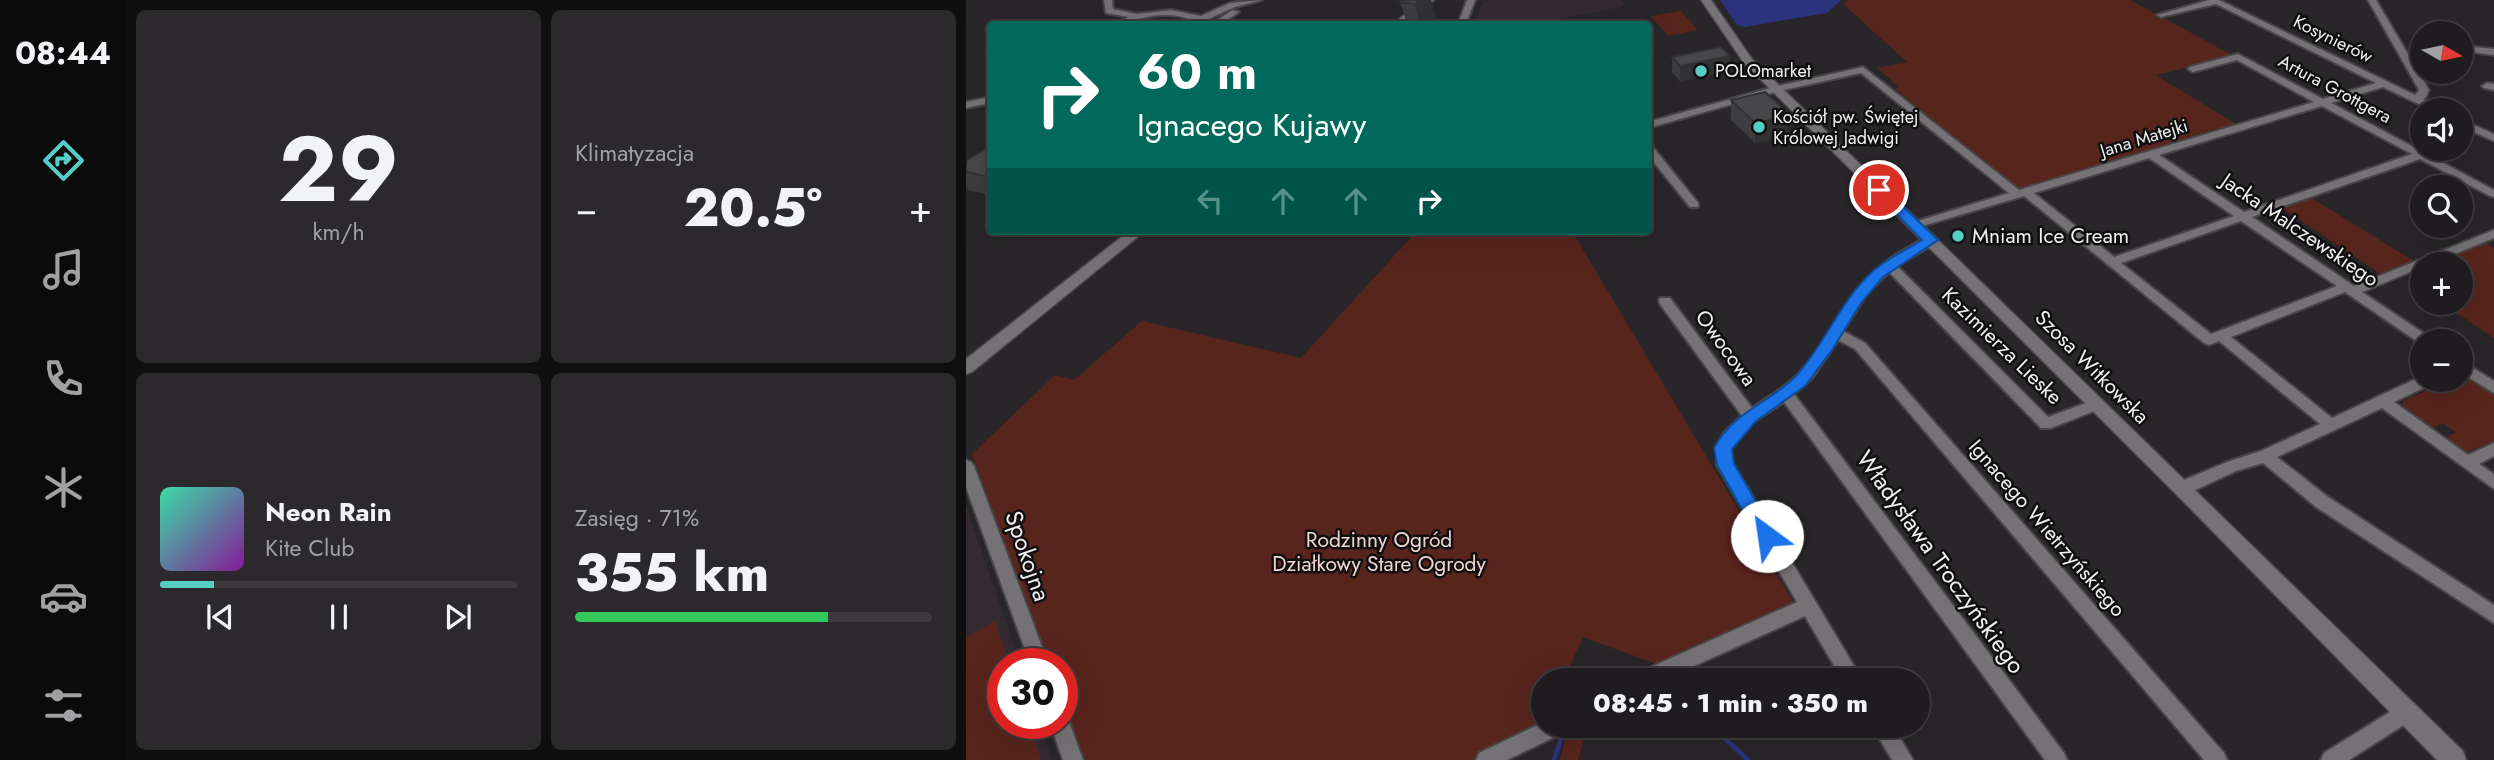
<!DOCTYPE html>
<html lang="pl">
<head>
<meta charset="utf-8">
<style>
	:root { --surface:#1e1c1e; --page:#2b292b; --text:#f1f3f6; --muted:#a1a1a4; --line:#3c3a3c; --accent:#56cec3 }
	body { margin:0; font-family:Jost,sans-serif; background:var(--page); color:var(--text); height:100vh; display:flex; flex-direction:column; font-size:26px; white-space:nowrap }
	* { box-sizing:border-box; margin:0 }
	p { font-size:23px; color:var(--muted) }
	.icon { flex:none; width:38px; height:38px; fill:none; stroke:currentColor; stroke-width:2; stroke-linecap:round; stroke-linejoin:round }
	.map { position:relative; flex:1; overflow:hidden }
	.drawer { display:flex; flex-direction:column; gap:10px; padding:10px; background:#100f10; width:840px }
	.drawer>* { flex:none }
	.banner { position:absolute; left:21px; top:21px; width:665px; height:214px; border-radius:7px; box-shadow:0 7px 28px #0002,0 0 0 2px var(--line); background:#00695c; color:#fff; overflow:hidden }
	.needle { width:46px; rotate:99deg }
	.controls { position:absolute; left:1444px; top:21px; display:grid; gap:14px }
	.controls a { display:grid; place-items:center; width:63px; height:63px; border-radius:50%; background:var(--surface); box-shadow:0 7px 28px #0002,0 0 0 2px var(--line); font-size:35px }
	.speed { position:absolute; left:21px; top:648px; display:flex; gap:14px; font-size:35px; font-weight:700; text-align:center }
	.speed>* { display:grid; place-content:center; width:91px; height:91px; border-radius:50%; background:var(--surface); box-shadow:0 7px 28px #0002,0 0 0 2px var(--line); line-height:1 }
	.speed .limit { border:10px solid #d22; background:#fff; color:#111 }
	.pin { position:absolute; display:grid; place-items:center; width:60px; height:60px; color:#fff; margin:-30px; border:4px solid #fff; border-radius:50%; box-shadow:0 2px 7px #0007 }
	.me { position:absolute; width:77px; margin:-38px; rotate:329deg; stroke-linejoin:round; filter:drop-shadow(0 0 5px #0008) }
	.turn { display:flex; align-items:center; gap:24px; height:147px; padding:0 35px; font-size:32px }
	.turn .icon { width:91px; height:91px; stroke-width:2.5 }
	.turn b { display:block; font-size:49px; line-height:60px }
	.lanes { display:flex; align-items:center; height:66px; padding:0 35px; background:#0003; justify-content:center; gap:35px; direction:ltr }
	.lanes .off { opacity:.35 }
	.big { font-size:52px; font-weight:800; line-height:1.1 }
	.drawer .tile { flex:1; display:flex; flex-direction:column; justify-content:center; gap:10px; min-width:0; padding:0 24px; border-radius:10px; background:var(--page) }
	.drawer .dial { align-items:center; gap:0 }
	.dial b { font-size:91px; line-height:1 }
	.song { display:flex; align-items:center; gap:21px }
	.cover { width:84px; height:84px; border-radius:10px; background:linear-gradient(135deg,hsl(160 70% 55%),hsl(290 70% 35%)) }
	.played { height:7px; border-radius:4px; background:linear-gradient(90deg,var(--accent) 15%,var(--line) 15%) }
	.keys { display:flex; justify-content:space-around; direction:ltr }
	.heat { display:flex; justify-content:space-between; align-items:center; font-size:38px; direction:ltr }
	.charge { height:10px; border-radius:5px; background:linear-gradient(90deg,#34c759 71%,var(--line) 0) }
	.drawer .tiles { flex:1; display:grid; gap:10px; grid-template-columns:repeat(2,1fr) }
	.trip { position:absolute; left:565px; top:668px; width:399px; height:70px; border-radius:35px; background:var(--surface); box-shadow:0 7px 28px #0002,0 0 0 2px var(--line); font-weight:800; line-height:70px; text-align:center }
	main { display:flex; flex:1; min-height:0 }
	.tab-bar { display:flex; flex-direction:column; width:126px; justify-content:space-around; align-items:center; background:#0c0b0c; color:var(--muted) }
	.tab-bar .icon { width:49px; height:49px }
	.tab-bar .active { color:var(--accent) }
	.tab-bar b { font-size:32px; color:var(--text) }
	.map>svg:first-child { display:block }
</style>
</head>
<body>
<main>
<nav class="tab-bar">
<b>08:44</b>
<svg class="icon active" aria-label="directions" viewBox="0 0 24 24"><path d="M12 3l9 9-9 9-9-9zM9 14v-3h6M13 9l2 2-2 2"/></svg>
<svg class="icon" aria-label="music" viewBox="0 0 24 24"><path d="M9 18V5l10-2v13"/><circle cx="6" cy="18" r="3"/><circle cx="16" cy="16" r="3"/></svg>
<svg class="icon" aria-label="phone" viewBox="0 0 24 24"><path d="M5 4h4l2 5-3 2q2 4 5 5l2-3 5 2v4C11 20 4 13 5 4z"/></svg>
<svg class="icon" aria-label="climate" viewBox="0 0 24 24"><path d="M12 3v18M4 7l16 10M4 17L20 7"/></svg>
<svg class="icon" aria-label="car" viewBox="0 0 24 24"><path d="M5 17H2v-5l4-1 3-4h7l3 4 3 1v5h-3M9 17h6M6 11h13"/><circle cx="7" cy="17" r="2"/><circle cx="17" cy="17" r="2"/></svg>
<svg class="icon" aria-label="filters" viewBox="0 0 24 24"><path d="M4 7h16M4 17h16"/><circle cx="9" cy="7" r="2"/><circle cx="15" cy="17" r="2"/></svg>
</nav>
<section class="drawer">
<div class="tiles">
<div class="tile dial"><b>29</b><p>km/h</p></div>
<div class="tile"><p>Klimatyzacja</p>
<div class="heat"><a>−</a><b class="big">20.5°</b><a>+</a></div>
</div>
<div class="tile">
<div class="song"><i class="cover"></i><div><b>Neon Rain</b><p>Kite Club</p></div></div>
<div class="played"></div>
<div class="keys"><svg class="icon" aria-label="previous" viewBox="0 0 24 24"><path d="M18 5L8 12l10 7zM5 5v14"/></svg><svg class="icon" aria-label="pause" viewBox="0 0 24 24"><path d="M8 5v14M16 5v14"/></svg><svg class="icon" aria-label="next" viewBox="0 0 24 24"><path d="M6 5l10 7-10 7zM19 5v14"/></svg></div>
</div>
<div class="tile"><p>Zasięg · 71%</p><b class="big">355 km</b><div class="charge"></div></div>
</div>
</section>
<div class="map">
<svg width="1528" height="760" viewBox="0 0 1528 760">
	<rect width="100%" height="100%" fill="#282628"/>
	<path fill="#332b31" d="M522,0h133l5,6 -72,14 3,4h-82l7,-20 7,-2z
		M0,505l54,158h-17v60h37l12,37h-86z"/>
	<path fill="#58251d" d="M881,0h283l104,56 -78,19 80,49 -218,65 -123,-100 4,-2 -22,-19 30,-6 -63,-57z
		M715,11l17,19 -30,6 -17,-20z
		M1342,196l106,65 -33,13 -102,-68z
		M434,231h172l223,374 -136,60 -76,-28 -20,44h-19l-1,44 -62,35h-397l-22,-59v-38h-13l-77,-209 83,-79 19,5 68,-59 159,37 112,-123z
		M1518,242l10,6v90l-53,-35h19v-39h-32z
		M1495,372l33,20v49l-30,12 -21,-14 13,-7 -13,-9 -14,6 -27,-21 1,-7 40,-18v-3h17z
		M29,621l14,42h-6v60h26l12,37h-75v-123z
		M603,726h19l-10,34h-18z"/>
	<path fill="#2c337e" d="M754,0h121l-14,13 -82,14 -8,-2z"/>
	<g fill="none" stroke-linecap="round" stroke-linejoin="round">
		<path stroke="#2c337e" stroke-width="4.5" d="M745,726l37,34
			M588,760l7,-21"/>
		<defs>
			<path id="minor" d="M138,0h8l1,9 24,5 34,-4 30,6 29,-13 32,-3 -27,7 -38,17c-11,-10 -36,-11 -54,-6 -10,2 -18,7 -28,6l14,-7 -23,-4z
				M501,0h8l-9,24h-8z
				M1243,0h10l196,95 4,-5 -51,-90h8l53,90 -3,7 -3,2 20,11h-12l-48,-23 -52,16 163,87v7l-4,-1 -70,-37 -168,58 102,69 140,-56v8l-64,26h-8v3l-60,25 69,46 2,3h-11l-1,3 -76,-52 -114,45 101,81 90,-42v4h12l-2,4 -38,18 74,53 26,-12v13l-15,8 15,10v15l-112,-81 -105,49 51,40 166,108v18l-178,-116 -53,-44 -27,8 -47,22 -6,1 -6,-1 -2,-5 2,-5 50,-21 34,-11 59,-27 -101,-83 -10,4 -5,-2 -180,-147 -105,31h-8v-4l98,-30 -148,-120 -82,18 -131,37v-6l126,-35 89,-20 156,123 295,-88 -77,-42 -44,12 -5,-3 2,-2 48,-13 85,45 53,-16 -160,-79 -55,13 -4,-2zM1356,106l90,48 -168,58 -85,-57zM1183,158l85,58 -120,41 -80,-64zM1275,221l96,65 -126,48 -90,-71z
				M266,10l7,2 -18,12h-9z
				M1499,46l29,3v6l-32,-4v-4z
				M1521,83l7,1v6l-10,-2 -2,-2z
				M24,97v6l-24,5v-6z
				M1494,119l34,15v7l-34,-15z
				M682,145l4,1 46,57v4h-8l-42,-52z
				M965,236l4,1v6l-38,23 151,151 49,-18 5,1 2,4 -2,4 -51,20h-10l-152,-156 -21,20 -25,39 22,12 359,410 3,7h-23l-349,-411 -17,-9 -25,37 -19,17 270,359 3,7h-22l-261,-358c-15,10 -47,28 -53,45 -1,5 1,12 2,17l130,217h-20l-38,-65 -144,65h-30l2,-6 164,-73 -80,-137c-2,-26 6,-33 25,-49l-82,-112 -1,-3 1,-3h10l82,110c18,-12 37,-23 51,-39 40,-44 43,-84 99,-118 10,-5 19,-12 29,-15z
				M1494,360l34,21v12l-34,-21z
				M0,460l5,2 3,4 74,197h-18l-64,-176z
				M1440,702l7,3 3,7 -3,7 -64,41h-28l3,-7z
				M96,714l5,2 16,44h-20l-13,-37h12z
				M578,722v4h22l-3,7 -56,27h-31l3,-7z
				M906,726h21l20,34h-21z"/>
			<path id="tertiary" d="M457,0h11l-30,24h-11z
				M735,0h10l41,59 711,692 3,9h-29l-261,-266 -432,-431z
				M163,231h16l-173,141 -6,2v-15z"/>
		</defs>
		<use href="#minor" stroke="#474547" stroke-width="4"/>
		<use href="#tertiary" stroke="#474547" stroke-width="3"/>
		<use href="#minor" fill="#757275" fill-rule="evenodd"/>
		<use href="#tertiary" fill="#757275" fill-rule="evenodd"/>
	</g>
	<path fill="#3d3c3f" d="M437,0h28l5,20 -6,4h-23l-7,-22z
		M706,57l58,14 -50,10 -8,-9z
		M765,100l56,33 -5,2v3l-27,5 -24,-23z
		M24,146v49l-22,-5 -2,-3v-26z"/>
	<path fill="#323133" d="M454,0h11l5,20 -6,4h-10l-5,-20z
		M764,56v15l-50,10v-15z
		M822,113l-1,20 -5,2v3l-27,5v-20z"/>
	<path fill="#474649" stroke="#323133" stroke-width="2" d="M437,0h17l-5,4 -15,-2z
		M755,47l9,9 -50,10 -8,-9z
		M799,92l23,21 -8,3 3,2 -28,5 -24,-23z
		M24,146v31l-24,-5v-11z"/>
	<path fill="#1a73e8" stroke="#114b97" stroke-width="2" d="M909,187h8l55,53 -55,37 -22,26 -29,47 -27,36 -49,35 -24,28 2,15 42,72 -3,5h-13l-43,-76 -3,-17c20,-37 55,-45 81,-71 30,-32 45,-76 77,-105 14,-13 34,-22 50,-32l-47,-48z"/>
	<g fill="#56cec3" stroke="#100f10" stroke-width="2.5">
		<circle cx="735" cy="71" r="7"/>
		<circle cx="793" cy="127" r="7"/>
		<circle cx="992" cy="236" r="7"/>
	</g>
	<g text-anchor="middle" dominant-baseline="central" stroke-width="5" stroke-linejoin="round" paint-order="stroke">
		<g font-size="18" fill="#f1eff0" stroke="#100f10">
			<text transform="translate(1367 39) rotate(26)">Kosynierów</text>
			<text transform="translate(1369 89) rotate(28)">Artura Grottgera</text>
			<text transform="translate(1178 138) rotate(-17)">Jana Matejki</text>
		</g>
		<g font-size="18" fill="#f1eff0" stroke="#100f10" text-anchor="start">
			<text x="749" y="71">POLOmarket</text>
			<text x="807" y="117">Kościół pw. Świętej<tspan x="807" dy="21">Królowej Jadwigi</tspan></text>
		</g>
		<g font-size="21" fill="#f1eff0" stroke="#100f10">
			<text transform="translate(1334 230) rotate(34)">Jacka Malczewskiego</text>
			<text transform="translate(1036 346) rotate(44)">Kazimierza Lieske</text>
			<text transform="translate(760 348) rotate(54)">Owocowa</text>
			<text transform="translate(1126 367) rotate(45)">Szosa Witkowska</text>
			<text transform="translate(1081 528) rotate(49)">Ignacego Wietrzyńskiego</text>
		</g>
		<g font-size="21" fill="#f1eff0" stroke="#100f10" text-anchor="start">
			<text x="1006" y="236">Mniam Ice Cream</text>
		</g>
		<g font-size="21" fill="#f0d5d0" stroke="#100f10">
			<text x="413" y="540">Rodzinny Ogród<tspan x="413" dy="24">Działkowy Stare Ogrody</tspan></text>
		</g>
		<g font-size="24" fill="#f1eff0" stroke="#100f10">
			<text transform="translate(62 556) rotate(71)">Spokojna</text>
			<text transform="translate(975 562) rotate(54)">Władysława Troczyńskiego</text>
		</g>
	</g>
</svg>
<div class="controls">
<a><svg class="needle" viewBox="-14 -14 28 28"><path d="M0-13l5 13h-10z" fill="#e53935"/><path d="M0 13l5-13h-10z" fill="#a1a1a4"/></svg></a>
<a><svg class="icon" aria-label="sound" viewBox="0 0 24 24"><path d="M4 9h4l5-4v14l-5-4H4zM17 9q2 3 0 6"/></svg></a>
<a><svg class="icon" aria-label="search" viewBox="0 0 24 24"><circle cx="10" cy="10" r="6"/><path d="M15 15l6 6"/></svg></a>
<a>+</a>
<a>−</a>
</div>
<div class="speed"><div class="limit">30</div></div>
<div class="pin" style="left:913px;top:190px;background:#d93025"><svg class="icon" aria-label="arrive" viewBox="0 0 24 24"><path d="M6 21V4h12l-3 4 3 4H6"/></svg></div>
<svg class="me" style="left:801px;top:536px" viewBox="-20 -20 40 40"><circle r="19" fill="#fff"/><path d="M0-13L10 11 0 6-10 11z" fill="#1a73e8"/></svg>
<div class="trip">08:45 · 1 min · 350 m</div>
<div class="banner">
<div class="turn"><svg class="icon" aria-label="right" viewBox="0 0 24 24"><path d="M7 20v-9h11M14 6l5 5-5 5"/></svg><div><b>60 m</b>Ignacego Kujawy</div></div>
<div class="lanes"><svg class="icon off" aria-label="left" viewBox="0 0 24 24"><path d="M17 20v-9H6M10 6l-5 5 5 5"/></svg><svg class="icon off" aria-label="ahead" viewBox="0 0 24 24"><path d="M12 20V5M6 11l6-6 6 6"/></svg><svg class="icon off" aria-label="ahead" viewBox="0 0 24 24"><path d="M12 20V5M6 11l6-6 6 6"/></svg><svg class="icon" aria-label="right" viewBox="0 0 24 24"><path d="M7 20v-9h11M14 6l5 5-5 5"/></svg></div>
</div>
</div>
</main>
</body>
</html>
